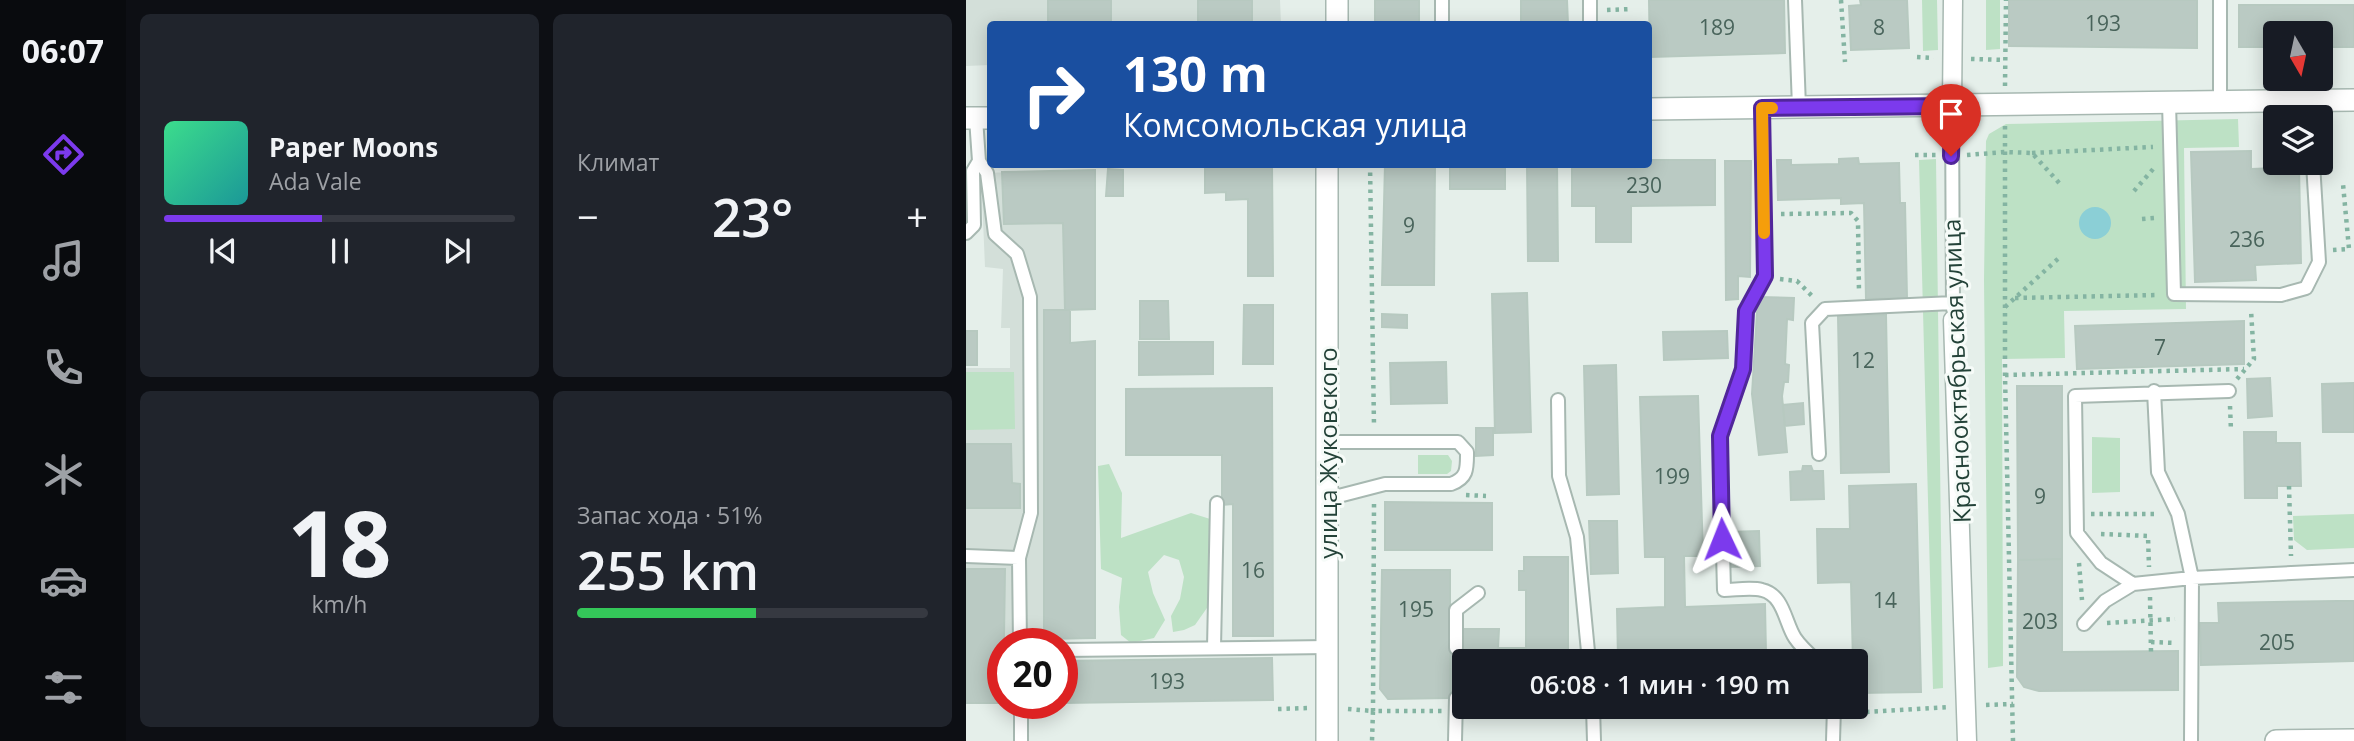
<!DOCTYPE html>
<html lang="ru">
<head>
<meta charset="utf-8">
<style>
	:root { --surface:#171b24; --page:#20242c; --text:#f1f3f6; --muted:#9ea1a6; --line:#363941; --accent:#7c3aed }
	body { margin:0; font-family:"Open Sans",sans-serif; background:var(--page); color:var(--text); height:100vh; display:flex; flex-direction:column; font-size:26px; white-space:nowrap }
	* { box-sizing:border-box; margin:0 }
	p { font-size:23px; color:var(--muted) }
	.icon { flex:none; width:38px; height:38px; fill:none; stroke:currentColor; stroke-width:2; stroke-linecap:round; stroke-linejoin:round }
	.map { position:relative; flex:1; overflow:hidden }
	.sheet { display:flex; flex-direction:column; gap:14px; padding:14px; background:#0d0f14; width:840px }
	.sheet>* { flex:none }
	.guide { position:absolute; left:21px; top:21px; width:665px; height:147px; border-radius:7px; box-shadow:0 4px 18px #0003; background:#1a4fa0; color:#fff; overflow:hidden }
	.needle { width:46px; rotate:171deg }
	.buttons { position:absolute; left:1297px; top:21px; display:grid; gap:14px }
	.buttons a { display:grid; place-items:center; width:70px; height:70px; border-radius:7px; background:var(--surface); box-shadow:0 4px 18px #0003; font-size:35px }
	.speed { position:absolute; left:21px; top:628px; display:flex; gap:14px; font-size:35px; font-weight:700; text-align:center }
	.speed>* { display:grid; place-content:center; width:91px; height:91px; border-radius:50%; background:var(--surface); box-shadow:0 4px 18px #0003; line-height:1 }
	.speed .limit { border:10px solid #d22; background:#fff; color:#111 }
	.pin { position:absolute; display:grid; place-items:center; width:60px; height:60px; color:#fff; margin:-72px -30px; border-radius:50% 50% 50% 0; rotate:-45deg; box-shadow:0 0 7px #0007 }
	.pin .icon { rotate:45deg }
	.me { position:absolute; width:77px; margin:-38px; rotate:358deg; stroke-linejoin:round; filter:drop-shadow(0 0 5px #0008) }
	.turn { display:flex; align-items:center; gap:24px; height:147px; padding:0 21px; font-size:32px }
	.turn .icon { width:91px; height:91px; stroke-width:2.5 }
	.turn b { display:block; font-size:49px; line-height:60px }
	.big { font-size:52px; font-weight:600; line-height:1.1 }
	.sheet .card { flex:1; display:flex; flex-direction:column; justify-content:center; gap:10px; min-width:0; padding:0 24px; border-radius:10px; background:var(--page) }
	.sheet .dial { align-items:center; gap:0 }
	.dial b { font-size:91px; line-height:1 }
	.song { display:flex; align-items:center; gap:21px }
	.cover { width:84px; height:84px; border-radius:10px; background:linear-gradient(135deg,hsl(150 70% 55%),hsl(180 70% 35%)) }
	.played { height:7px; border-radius:4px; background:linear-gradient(90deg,var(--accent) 45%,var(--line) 45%) }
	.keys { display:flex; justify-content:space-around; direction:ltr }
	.heat { display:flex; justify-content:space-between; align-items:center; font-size:38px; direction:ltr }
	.charge { height:10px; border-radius:5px; background:linear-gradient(90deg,#34c759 51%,var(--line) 0) }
	.sheet .tiles { flex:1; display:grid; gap:14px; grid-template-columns:repeat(2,1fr) }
	.trip { position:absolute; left:486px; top:649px; width:416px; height:70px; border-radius:7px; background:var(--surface); box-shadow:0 4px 18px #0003; font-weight:600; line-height:70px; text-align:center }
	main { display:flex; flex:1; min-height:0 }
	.tabs { display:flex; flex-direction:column; width:126px; justify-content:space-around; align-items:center; background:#090b0e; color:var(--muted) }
	.tabs .icon { width:49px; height:49px }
	.tabs .active { color:var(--accent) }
	.tabs b { font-size:32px; color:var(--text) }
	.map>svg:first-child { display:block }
</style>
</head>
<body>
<main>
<nav class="tabs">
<b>06:07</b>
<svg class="icon active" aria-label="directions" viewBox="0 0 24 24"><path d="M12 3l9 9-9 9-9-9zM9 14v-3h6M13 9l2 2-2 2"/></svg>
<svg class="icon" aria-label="music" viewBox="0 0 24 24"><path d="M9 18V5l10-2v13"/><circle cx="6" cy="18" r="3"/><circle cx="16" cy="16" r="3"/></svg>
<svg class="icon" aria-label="phone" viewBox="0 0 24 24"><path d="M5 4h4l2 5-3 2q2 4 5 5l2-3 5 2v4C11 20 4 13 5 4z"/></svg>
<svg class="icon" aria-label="climate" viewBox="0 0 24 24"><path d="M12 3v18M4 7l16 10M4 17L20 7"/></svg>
<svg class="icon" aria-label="car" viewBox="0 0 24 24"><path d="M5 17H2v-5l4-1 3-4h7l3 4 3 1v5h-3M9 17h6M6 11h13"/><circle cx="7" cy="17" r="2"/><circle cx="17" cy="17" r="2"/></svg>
<svg class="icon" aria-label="filters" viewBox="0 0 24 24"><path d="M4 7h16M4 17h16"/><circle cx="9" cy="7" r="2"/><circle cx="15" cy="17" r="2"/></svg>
</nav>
<section class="sheet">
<div class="tiles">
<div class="card">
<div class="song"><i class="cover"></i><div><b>Paper Moons</b><p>Ada Vale</p></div></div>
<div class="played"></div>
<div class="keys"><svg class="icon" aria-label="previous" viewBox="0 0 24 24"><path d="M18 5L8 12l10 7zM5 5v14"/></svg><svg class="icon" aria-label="pause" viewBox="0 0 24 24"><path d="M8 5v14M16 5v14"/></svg><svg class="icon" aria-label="next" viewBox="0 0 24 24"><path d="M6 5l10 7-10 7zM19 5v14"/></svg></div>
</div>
<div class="card"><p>Климат</p>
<div class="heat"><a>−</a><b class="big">23°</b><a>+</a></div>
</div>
<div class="card dial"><b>18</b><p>km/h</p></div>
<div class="card"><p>Запас хода · 51%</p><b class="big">255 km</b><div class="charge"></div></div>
</div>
</section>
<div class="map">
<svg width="1388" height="741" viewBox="0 0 1388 741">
	<rect width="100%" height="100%" fill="#e5efea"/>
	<path fill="#d3dfd9" d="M0,0h314l1,24h-291v41l-24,1z
		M129,170v139l-25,1v33l25,-2v297l-38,1v5h-54v59h-37v-335h44v-40h-9l2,-59 -18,-2 -4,-94z"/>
	<path fill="#bde1c5" d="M956,0h15l1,50 -15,1z
		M1020,0h14v49l-14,1z
		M1272,119l1,28 -55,1 2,161 -122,2 1,47 -63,1 1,307 -15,2 -4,-388 2,-139 3,-7 17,-10z
		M970,159l7,529 -10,1 -14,-529z
		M0,372h48l1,57 -49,1z
		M1126,437l28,1v54l-28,1z
		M452,455h30l4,6 -1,10 -4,3h-29z
		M143,464l13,29 -1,45 70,-25 32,10 -2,65 -26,37 -11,5 -11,2 -2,-16 9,-17 4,-22 -5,-17 -15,-5 -16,17 5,21 12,27 -11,18 -23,5 -10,-8 -2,-28 3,-29 -21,-9 -3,-103z
		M1388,514v34l-47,2 -13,-10 -1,-24z"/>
	<path fill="#8bcfd6" d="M1113 223a16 16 0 1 1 32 0a16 16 0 1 1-32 0Z"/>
	<path fill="#bacac3" stroke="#b7c9c0" stroke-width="2" d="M82,0h63v24h-63z
		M232,0h54v24h-54z
		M409,0h44v24h-44z
		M555,0h46l1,24h-47z
		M683,0h135l1,53 -135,4z
		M894,0h47l2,48 -58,2 -2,-44 12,-1z
		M1043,0h188v48l-188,-2z
		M1043,0h188v48l-188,-2z
		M1273,5h115v42h-34v-14h-45v14h-36z
		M1285,151v18l48,-2 2,96 -46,2 1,15 -61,2 -4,-130z
		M892,158l1,6 40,-1 1,40h5l2,95 -41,1 -2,-96 -23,1v-6l-63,2 -1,-40h14v5l48,-1v-5z
		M682,160h67v45l-84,1v36h-35v-36h-24v-42h76z
		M759,161h26l-1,116 -12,-1v23l-12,1z
		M419,164h50l-1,121h-52z
		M484,164h55v25h-55z
		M561,164h30l1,97h-30z
		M306,166l1,110h-25v-77l-22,1v-8l-21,1v-26z
		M142,169l15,1v26h-17z
		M129,170v139l-30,1 -2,-87 -59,1 -2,-52z
		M561,293l4,139 -36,1 -3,-139z
		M792,297l36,1 -1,22 -6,-1 -2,45 4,1 -1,17h-4l-2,14 5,56 -28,3 -7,-61z
		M174,301h28l1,38h-29z
		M278,305h29v59h-30z
		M78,310h26v33l25,-2v297l-51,1z
		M416,314l25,1v13l-25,-1z
		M920,315l3,157 -48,1 -3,-157z
		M1278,321v43l-167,5 -2,-43z
		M0,331h11v34h-11z
		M761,331l1,27 -64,2 -1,-28z
		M173,342h74v32l-74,1z
		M480,362l1,41 -56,1 -1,-41z
		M650,365l3,129 -32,1 -3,-129z
		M1304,378l2,38 -24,2 -1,-39z
		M1388,383v49h-31l-1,-48z
		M1051,386h45v173l-44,1z
		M306,388l1,248h-40v-132l-11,1v-50h-96v-66z
		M732,396l5,160h-19l1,51 80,-3 1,50 -62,2v6h-25v-5l-61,2 -1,-50 48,-2v-50h-20l-5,-160z
		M837,403l1,21 -19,2 -2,-21z
		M510,428h17v27l-17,1z
		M1278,432h32v11h24l1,43h-24v12h-32z
		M0,444h45l1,39 8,1v24h-54z
		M837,466h8l2,5h10l1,28 -33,1 -1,-28 12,-1z
		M950,484l5,208 -64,1v-31h-4l-2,-80 -33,1 -1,-54h33l-1,-43z
		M419,502l107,1v47h-107z
		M623,521h28l1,52 -27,1z
		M793,531l1,35 -32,1 -1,-35z
		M558,557h44v105h-103v36h-15v-50l11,-19h38l-1,19h28v-58h-7v-19h5z
		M1096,559v93l116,-1v39l-139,1 -15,-4 -7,-10 1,-117z
		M0,569h39l-2,134h-37z
		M416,570h68v128l-62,1 -8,-10z
		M1371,601h17v60l-153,4 -1,-42h19l-1,-20z
		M306,658l1,42 -211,3v-42z"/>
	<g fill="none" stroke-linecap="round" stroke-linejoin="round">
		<defs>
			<path id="service" d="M476,0v24
				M624,0v24
				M829,0l4,107
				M1203,102l5,192 107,1 25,-7 13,-26 -6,-99
				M1254,102v-102
				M986,106l1,203
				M796,108l3,168 -19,35 -3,58 -23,67 4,154c11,0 27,-3 38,0 22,5 23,33 33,48 6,9 14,16 23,24
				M13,161l8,12 8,61 22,20 13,43 1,216 -12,45 1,86
				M0,233l8,-8 -1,-54 6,-10 -3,-43
				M1188,391l4,81 20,42 14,64 -1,163
				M592,400l1,76 18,61 12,125
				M361,442h131l9,10c0,16 1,26 -16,32h-66l-58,15
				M853,454l-7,-131 13,-14 128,-6
				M0,556l53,2
				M1167,584l-32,-21 -24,-30 -2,-137 154,-5
				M1118,624l21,-23 28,-17 59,-6 162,-8
				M248,648l3,-145
				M490,648v-38l22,-17
				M96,650l266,-3
				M55,704v37
				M627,707l1,34
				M489,741l1,-43
				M867,741l1,-34"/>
			<path id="pedestrian" d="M986,106l1,-106
				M987,320l14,421"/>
			<path id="minor" d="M682,109l706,-9
				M0,118h24
				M1310,741l78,-1"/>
			<path id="tertiary" d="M371,0v24
				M361,164v577"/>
		</defs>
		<use href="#service" stroke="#a7b8b1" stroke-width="16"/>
		<use href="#pedestrian" stroke="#a7b8b1" stroke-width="21"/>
		<use href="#minor" stroke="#a7b8b1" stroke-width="24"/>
		<use href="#tertiary" stroke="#a7b8b1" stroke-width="24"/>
		<path stroke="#84b4a2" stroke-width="4.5" stroke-dasharray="3.5 5" stroke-linecap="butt" d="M875,0l4,62
			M641,10l24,-1
			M951,57l17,1
			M1005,59l34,1
			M1039,86l1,-86
			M1039,126v249l8,366
			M1066,153l121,-6
			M949,155h23
			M1001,155l38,-3 27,1 29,32
			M404,164l4,262
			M1168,191l20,-23
			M815,214l70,-1 7,8 1,72
			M1176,219l13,-1
			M1367,250l16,-1 -6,-65
			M814,279l17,2 16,16
			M1049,298l143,-3
			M1039,307l55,-50
			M1039,375l239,-6
			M1271,379l17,-20 -3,-49
			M1264,406l1,25
			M1323,486l2,70
			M500,495l20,1
			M408,504l-1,207h69
			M1125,514h68
			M1135,534l47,2 1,31
			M1113,563l3,37
			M1184,597l1,55
			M1141,623l68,-4
			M1185,642l25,1
			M1020,705l27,-1
			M312,709l30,-1
			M382,709l25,2 -1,30
			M505,711h107
			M642,712l212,1
			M883,713l100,-6"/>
		<use href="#service" stroke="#fff" stroke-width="12"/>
		<use href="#pedestrian" stroke="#fff" stroke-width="18"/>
		<use href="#minor" stroke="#fff" stroke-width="21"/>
		<use href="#tertiary" stroke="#fff" stroke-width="21"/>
	</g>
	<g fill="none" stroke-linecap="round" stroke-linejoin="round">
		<defs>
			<path id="route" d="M756,539l-2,-103 23,-67 3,-58 19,-35 -3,-168 190,-2 -1,50"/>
		</defs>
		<use href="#route" stroke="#51269a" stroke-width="18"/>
		<use href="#route" stroke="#7c3aed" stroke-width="12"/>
		<path stroke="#f59e0b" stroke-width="12" d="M798,233l-2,-125h10"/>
	</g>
	<g text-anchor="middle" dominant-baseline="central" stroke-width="6" stroke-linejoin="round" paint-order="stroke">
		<g font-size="21" fill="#49645b">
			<text x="1137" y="23">193</text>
			<text x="751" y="27">189</text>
			<text x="913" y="27">8</text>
			<text x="678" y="185">230</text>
			<text x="443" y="225">9</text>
			<text x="1281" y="239">236</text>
			<text x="1194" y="347">7</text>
			<text x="897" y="360">12</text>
			<text x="706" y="476">199</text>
			<text x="1074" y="496">9</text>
			<text x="287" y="570">16</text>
			<text x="919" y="600">14</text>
			<text x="450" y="609">195</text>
			<text x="1074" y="621">203</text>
			<text x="1311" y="642">205</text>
			<text x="201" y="681">193</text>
		</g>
		<g font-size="24" fill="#234238" stroke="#f6fbf8">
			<text transform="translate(990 371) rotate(-92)">Краснооктябрьская улица</text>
			<text transform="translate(361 453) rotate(-90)">улица Жуковского</text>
		</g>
	</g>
</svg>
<div class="buttons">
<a><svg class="needle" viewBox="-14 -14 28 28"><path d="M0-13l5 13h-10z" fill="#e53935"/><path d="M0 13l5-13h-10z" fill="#9ea1a6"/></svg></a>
<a><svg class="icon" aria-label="layers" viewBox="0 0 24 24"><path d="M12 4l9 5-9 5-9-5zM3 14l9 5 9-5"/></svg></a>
</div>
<div class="speed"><div class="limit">20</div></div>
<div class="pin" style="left:985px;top:156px;background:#d93025"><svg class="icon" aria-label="arrive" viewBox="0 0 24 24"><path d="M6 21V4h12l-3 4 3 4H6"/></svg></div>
<svg class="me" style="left:756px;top:539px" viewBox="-20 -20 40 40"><path d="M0-17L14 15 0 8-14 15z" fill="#7c3aed" stroke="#fff" stroke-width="4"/></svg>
<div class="trip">06:08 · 1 мин · 190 m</div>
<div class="guide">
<div class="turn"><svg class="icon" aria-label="right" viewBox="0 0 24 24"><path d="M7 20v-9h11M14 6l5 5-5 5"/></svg><div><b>130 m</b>Комсомольская улица</div></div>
</div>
</div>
</main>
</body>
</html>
